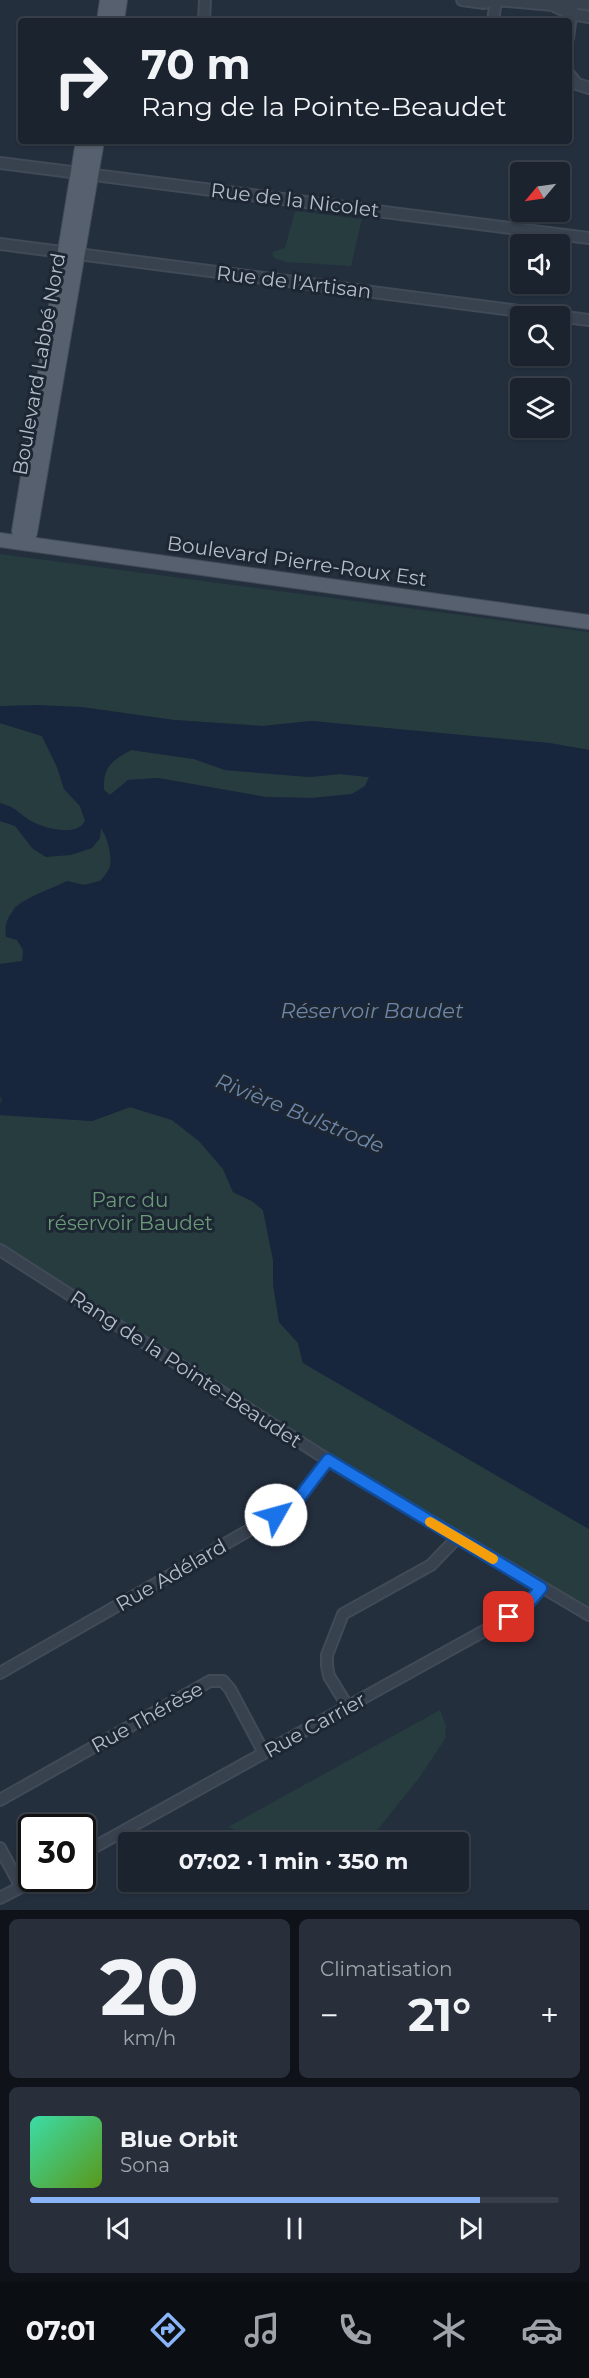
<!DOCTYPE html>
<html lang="fr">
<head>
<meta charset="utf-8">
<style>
	:root { --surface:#1b232e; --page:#282f3a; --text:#f1f3f6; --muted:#a0a4aa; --line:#39404a; --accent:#8ab4f8 }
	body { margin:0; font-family:Montserrat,sans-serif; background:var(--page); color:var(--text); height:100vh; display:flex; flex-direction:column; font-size:22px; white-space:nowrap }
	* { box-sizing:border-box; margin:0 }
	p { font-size:20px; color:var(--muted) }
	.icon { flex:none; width:33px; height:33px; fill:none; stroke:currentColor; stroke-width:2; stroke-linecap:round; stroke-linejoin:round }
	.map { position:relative; height:1910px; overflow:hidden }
	.panel { display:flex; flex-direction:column; gap:9px; padding:9px; background:#0f1319; flex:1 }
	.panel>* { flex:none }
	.top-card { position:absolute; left:18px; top:18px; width:554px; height:126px; border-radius:6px; box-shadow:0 2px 4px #0004,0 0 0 2px var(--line); background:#1b232e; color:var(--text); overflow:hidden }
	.needle { width:39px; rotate:241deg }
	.buttons { position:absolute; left:510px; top:162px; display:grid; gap:12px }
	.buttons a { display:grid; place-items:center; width:60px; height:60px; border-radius:6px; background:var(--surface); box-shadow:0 2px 4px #0004,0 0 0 2px var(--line); font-size:30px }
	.speed { position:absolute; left:18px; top:1814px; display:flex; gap:12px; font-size:30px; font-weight:700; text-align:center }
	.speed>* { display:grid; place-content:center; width:78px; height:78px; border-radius:50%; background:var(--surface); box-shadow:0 2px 4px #0004,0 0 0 2px var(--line); line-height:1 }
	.speed .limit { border:3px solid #111; border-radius:9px; background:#fff; color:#111 }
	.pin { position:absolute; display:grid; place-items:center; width:51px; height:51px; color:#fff; margin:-26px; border-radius:12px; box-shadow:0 3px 9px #0006 }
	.me { position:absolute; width:66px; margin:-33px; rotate:52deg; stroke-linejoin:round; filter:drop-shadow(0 0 4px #0008) }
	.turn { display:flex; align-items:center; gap:21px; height:126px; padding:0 24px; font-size:27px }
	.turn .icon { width:78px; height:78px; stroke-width:2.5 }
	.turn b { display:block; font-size:42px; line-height:51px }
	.big { font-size:45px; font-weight:700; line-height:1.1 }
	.panel .tile { flex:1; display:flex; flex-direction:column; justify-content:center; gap:9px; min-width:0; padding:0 21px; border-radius:9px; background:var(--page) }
	.panel .dial { align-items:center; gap:0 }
	.dial b { font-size:78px; line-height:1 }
	.song { display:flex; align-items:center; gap:18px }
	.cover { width:72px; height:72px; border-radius:9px; background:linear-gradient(135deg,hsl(160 70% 55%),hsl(90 70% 35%)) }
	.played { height:6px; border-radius:3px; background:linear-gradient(90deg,var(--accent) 85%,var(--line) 85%) }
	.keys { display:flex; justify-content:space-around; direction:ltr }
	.heat { display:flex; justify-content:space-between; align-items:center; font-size:33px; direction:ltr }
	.panel .tiles { flex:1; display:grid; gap:9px; grid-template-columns:1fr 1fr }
	.tile:last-child { grid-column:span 2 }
	.trip { position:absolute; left:118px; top:1832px; width:351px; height:60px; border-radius:6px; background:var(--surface); box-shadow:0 2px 4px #0004,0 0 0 2px var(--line); font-weight:700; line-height:60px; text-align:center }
	.tab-bar { display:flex; height:96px; justify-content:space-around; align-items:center; background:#0b0e12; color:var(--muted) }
	.tab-bar .icon { width:42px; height:42px }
	.tab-bar .on { color:var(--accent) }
	.tab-bar b { font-size:27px; color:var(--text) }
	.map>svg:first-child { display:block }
</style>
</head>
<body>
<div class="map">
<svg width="589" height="1910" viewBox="0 0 589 1910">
	<rect width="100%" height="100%" fill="#242f3e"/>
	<path fill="#263c3f" d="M295,211l67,8 -11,47 -65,-4 -12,-4 -2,-6 13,-4z
		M0,554l589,78v118l-40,-7 -238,-22 -48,5 -89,-6 -93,-13 -81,-1z
		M0,723l42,13 15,31 7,22 16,17 5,15c-8,16 -38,8 -52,1 -14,-7 -15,-14 -33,-19z
		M131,750l63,9 31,11 85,7 29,-3 30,3 -4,9 -13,8 -40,4 -46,-1 -108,-19 -30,2 -18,15 -6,-5c-1,-23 8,-30 27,-40z
		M0,821l15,4 18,24 67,-22c7,8 14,32 9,42 -2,4 -6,9 -9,12l-16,4 -17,-4c-19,10 -38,14 -54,27l4,32 6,10v11l-23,3z
		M130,1107l42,13 27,21 24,28 10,23 19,9 11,9 10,50v24l6,38 19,21 5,20 286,166v78l-229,-135 -164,-102 -196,-127v-128l92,6z
		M440,1710l6,16 -1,13 -26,39 -51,64h-103l-37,-15z"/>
	<path fill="#17263c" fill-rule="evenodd" d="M35,705l46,2 93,13 89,6 48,-5 238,22 40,7v779l-286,-166 -5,-20 -19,-21 -6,-38v-24l-10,-50 -11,-9 -19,-9 -10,-23 -24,-28 -27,-21 -42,-13 -38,14 -92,-6v-11l3,-5 -3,-3v-132l22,-3 1,-11 -6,-10 -11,-3c-6,-35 39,-44 61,-56l17,4 16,-4c3,-3 7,-8 9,-12 5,-10 -2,-33 -8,-41l-1,10 -8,10 -21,7 -25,2 -13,-8 -18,-23 -15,-5v-18c18,5 19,12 33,19 14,7 44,15 52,-1l-5,-15 -16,-17 -7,-22 -15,-31 -42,-13v-17zM131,750l63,9 31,11 85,7 29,-3 30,3 -4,9 -13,8 -40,4 -46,-1 -108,-19 -30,2 -18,15 -6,-5c-2,-22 8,-30 27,-40z"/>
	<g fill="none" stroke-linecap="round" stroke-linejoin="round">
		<defs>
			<path id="minor" d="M462,0l22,3 12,-3 57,5 20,-3 16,2
				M554,6l17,8 18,3
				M204,21l1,-21
				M493,21l3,-21
				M568,38l4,-30
				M568,73l9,11 12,4
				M0,163l589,75
				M0,244l589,76
				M0,1250l328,210 261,155
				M0,1673l279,-160 20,-15 29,-38
				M348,1707l-19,-31 -2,-10v-11l16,-41 88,-49 26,-27
				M0,1800l210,-119h13l7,8 34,64
				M0,1848l21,39
				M82,1854l427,-237 16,-10 16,-19
				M0,1898l38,-20"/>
			<path id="major" d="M104,21l3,-21
				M117,21l3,-21
				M0,540l589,82
				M22,543l8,-10 67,-392
				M22,543l-3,-12 64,-390"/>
		</defs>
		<use href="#minor" stroke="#414a57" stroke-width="14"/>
		<use href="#major" stroke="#414a57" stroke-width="16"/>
		<use href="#minor" stroke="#38414e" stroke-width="10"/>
		<use href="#major" stroke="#56606e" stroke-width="14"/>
	</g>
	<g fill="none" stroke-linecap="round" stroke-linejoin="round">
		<defs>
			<path id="route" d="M276,1515l23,-17 29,-38 213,128 -16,19 -16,10"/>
		</defs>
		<use href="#route" stroke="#114b97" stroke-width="15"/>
		<use href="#route" stroke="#1a73e8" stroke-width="10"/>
		<path stroke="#f59e0b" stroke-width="10" d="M430,1522l63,37"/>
	</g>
	<g text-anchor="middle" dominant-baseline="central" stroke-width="6" stroke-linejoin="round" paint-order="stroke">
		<g font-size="20" fill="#b4bcc9" stroke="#1d2633">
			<text transform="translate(295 200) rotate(7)">Rue de la Nicolet</text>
			<text transform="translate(294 282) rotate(7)">Rue de l'Artisan</text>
			<text transform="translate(39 364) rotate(-80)">Boulevard Labbé Nord</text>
			<text transform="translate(297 561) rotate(8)">Boulevard Pierre-Roux Est</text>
			<text transform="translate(186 1369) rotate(33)">Rang de la Pointe-Beaudet</text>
			<text transform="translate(171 1575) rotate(-30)">Rue Adélard</text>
			<text transform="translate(147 1717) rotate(-29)">Rue Thérèse</text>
			<text transform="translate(315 1725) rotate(-29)">Rue Carrier</text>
		</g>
		<g font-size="20" fill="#6b9a76" stroke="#1d2633">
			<text x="130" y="1200">Parc du<tspan x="130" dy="23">réservoir Baudet</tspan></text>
		</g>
		<g font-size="21" font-style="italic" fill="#6d86a8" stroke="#1d2633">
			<text x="372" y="1010">Réservoir Baudet</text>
			<text transform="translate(300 1113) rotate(22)">Rivière Bulstrode</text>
		</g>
	</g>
</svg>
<div class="buttons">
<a><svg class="needle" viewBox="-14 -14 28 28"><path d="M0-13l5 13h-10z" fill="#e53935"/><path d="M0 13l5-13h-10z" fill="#a0a4aa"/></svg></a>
<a><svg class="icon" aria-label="sound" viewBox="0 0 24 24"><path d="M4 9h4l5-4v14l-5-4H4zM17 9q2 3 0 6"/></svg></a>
<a><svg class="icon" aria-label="search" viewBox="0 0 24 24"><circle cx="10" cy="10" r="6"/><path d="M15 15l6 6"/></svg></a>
<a><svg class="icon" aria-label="layers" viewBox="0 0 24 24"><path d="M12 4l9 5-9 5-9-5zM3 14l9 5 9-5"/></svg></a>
</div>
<div class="speed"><div class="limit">30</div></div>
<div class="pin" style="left:509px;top:1617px;background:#d93025"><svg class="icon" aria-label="arrive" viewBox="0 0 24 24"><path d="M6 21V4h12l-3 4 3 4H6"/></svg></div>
<svg class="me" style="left:276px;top:1515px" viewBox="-20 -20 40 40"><circle r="19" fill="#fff"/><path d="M0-13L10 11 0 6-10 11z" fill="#1a73e8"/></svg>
<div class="trip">07:02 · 1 min · 350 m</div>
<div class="top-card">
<div class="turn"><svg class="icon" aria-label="right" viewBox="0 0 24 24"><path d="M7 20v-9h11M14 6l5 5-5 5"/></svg><div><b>70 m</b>Rang de la Pointe-Beaudet</div></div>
</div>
</div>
<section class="panel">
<div class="tiles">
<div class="tile dial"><b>20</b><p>km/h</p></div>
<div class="tile"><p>Climatisation</p>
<div class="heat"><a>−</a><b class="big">21°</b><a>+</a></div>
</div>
<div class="tile">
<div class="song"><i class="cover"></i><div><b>Blue Orbit</b><p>Sona</p></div></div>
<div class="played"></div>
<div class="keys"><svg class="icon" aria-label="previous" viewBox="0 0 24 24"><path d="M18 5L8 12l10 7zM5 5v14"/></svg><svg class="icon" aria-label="pause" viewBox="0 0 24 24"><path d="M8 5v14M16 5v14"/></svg><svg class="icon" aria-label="next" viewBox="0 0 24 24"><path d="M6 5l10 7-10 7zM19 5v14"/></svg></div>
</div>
</div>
</section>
<nav class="tab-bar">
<b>07:01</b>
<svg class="icon on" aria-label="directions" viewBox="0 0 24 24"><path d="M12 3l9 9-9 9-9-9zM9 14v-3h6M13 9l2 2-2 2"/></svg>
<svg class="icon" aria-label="music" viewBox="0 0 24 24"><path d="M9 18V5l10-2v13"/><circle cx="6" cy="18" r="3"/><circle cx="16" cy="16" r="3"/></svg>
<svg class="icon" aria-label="phone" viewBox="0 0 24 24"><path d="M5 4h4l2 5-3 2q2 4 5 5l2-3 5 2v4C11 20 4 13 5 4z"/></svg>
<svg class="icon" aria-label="climate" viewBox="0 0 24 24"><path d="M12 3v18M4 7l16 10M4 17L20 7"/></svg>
<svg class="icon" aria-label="car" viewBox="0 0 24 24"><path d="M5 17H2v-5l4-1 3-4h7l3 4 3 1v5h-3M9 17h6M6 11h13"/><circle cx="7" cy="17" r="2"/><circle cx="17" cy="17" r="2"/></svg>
</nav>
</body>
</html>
